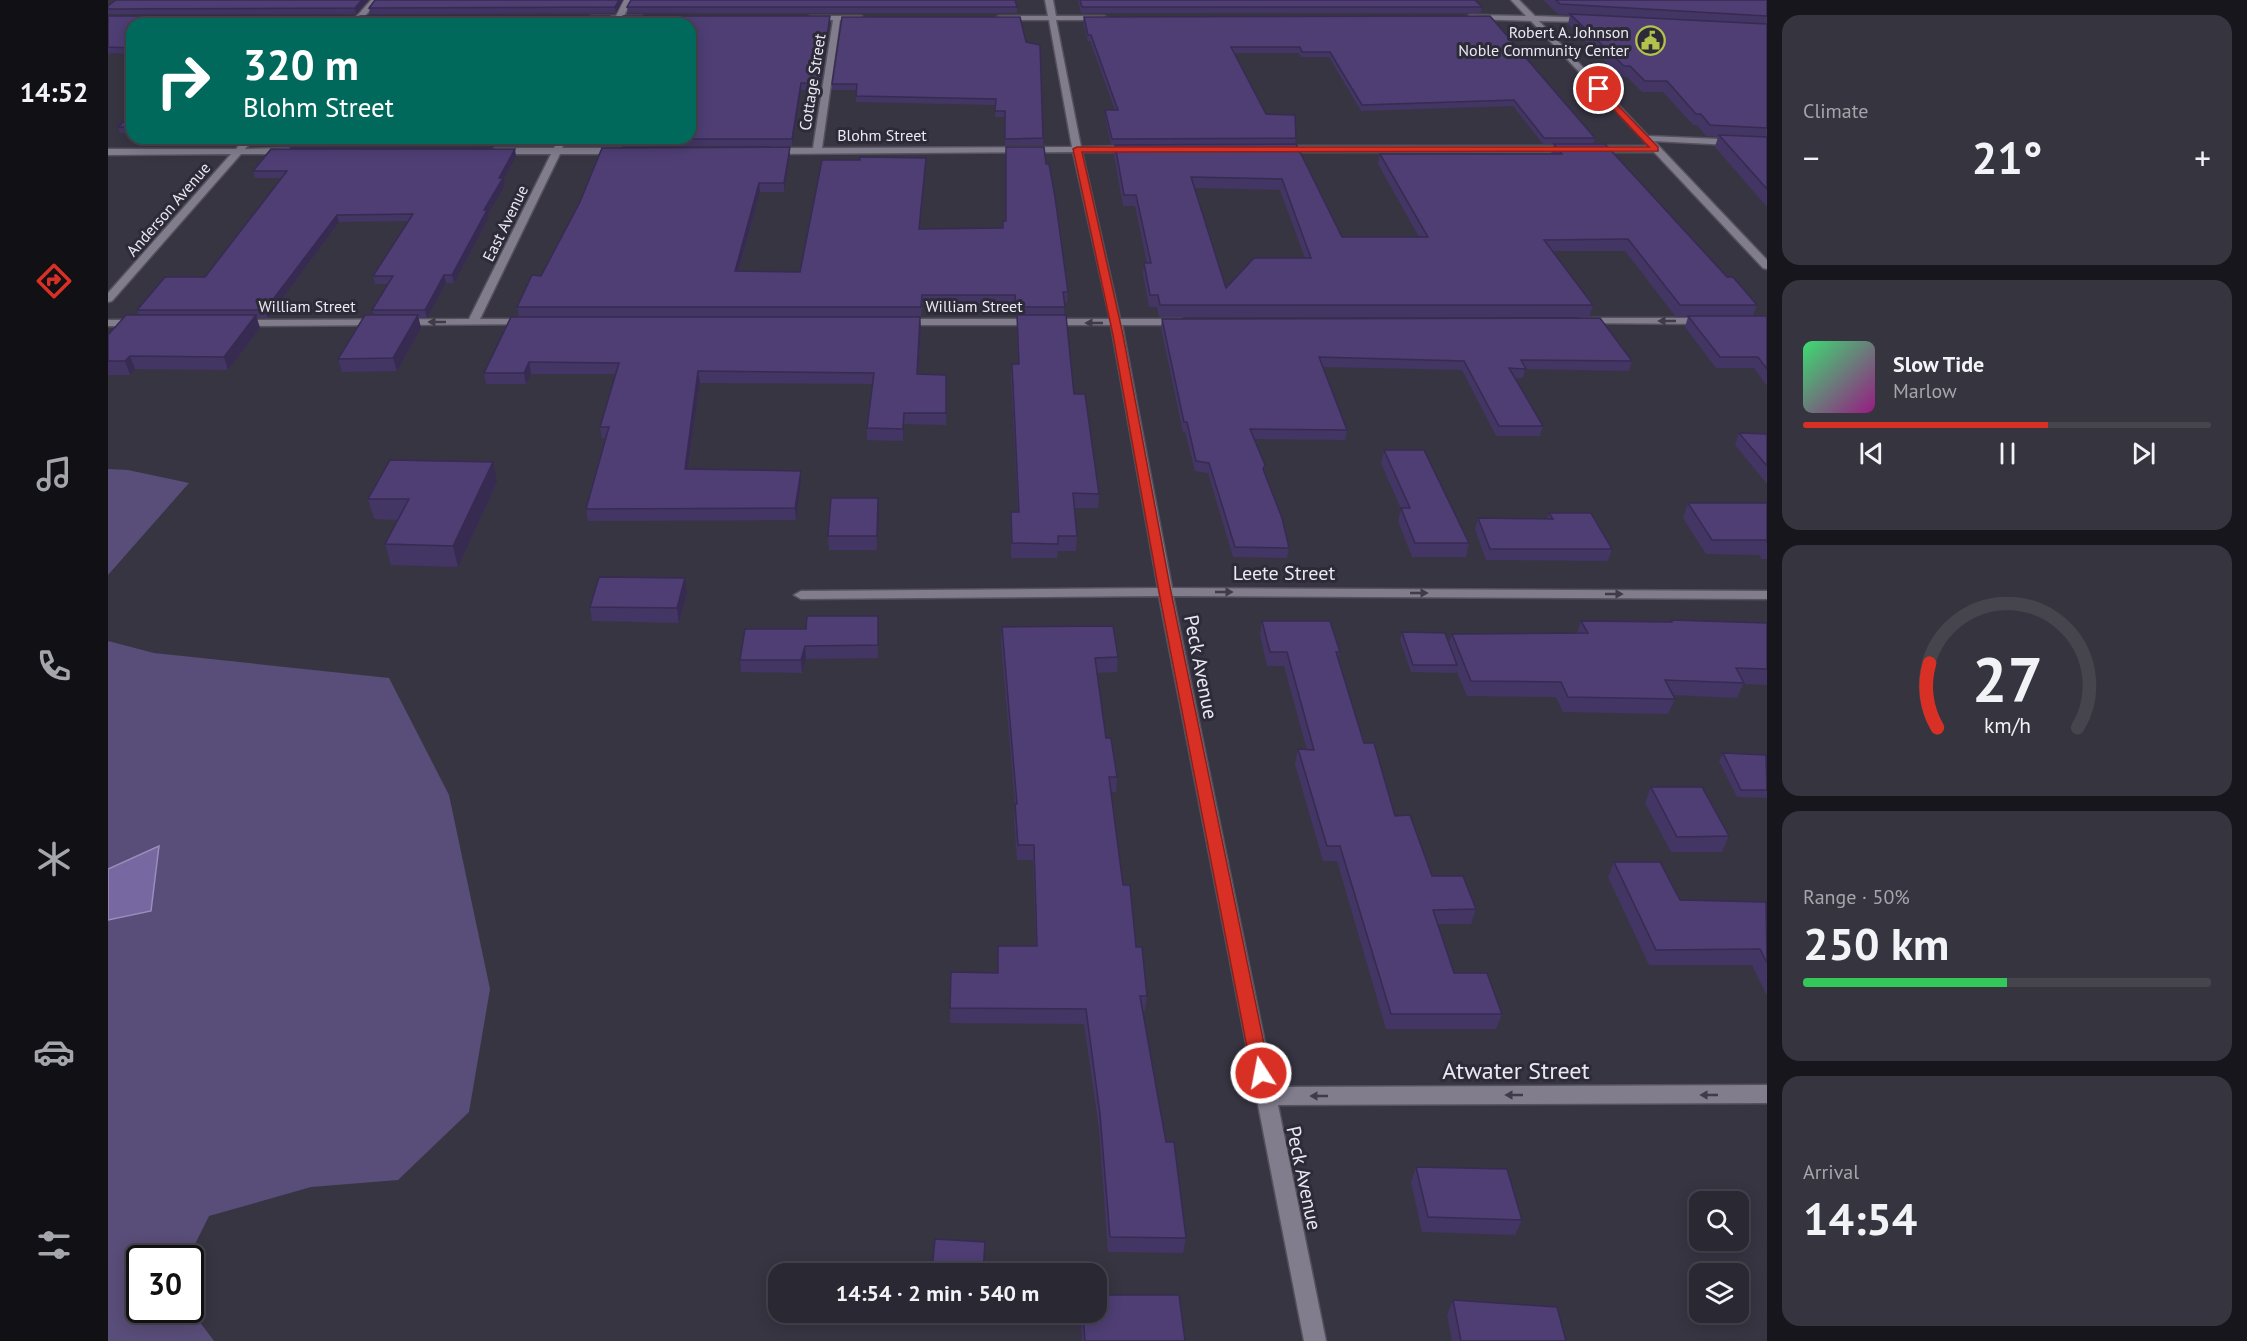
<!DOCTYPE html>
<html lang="en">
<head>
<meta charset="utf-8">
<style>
	:root { --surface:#2a2832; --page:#36343e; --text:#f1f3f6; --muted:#a5a6ac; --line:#46444d; --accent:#d93025 }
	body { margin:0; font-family:"PT Sans",sans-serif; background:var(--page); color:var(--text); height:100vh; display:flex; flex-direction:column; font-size:22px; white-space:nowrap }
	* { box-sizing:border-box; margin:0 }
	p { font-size:20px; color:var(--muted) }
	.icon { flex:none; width:33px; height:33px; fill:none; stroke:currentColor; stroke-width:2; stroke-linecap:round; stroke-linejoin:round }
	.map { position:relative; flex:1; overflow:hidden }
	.drawer { display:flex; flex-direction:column; gap:15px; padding:15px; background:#17161c; width:480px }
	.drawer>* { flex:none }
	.banner { position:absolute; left:18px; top:18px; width:570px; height:126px; border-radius:18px; box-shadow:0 3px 15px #0003,0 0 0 2px var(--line); background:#00695c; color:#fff; overflow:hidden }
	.tools { position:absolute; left:1581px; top:1191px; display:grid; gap:12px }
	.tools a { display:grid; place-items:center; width:60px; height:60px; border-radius:12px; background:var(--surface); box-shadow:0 3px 15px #0003,0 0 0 2px var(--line); font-size:30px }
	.speed { position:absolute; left:18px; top:1245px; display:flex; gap:12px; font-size:30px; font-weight:700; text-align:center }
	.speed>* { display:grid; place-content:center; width:78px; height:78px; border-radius:50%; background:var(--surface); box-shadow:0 3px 15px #0003,0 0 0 2px var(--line); line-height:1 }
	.speed .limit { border:3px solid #111; border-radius:9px; background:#fff; color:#111 }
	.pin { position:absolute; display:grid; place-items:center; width:51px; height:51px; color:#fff; margin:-26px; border:3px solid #fff; border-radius:50%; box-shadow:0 2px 6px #0007 }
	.me { position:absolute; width:66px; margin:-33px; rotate:349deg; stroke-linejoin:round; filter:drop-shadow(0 0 4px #0008) }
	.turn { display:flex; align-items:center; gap:21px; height:126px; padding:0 18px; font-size:27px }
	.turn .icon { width:78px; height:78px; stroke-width:2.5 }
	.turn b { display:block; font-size:42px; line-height:51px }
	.big { font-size:45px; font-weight:600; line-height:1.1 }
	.drawer .widget { flex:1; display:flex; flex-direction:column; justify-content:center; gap:9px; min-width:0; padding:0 21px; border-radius:18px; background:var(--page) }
	.drawer .dial { align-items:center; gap:0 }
	.dial svg { height:156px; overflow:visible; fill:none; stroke:var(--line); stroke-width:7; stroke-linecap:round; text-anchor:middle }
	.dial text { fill:var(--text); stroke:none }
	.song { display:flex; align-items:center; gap:18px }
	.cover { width:72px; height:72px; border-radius:9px; background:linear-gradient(135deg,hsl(140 70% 55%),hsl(310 70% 35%)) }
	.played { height:6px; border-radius:3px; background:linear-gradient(90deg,var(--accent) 60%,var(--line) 60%) }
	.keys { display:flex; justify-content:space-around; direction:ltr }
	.heat { display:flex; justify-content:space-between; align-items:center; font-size:33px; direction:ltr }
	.charge { height:9px; border-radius:4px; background:linear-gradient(90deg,#34c759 50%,var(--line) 0) }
	.trip { position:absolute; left:660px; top:1263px; width:339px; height:60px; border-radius:18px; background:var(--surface); box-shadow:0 3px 15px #0003,0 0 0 2px var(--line); font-weight:600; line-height:60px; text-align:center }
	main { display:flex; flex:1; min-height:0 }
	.tabs { display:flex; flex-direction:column; width:108px; justify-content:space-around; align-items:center; background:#111014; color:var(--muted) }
	.tabs .icon { width:42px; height:42px }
	.tabs .current { color:var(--accent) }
	.tabs b { font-size:27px; color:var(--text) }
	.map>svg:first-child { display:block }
</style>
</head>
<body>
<main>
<nav class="tabs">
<b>14:52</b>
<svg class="icon current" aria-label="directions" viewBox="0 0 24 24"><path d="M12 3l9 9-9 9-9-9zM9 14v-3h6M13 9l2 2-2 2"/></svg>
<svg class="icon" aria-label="music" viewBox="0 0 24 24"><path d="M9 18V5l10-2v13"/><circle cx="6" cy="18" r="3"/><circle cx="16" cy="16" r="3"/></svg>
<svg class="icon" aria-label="phone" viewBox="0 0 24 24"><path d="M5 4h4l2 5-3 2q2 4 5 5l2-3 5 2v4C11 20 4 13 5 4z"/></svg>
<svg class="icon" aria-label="climate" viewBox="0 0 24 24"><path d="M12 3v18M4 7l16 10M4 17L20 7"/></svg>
<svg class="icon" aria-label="car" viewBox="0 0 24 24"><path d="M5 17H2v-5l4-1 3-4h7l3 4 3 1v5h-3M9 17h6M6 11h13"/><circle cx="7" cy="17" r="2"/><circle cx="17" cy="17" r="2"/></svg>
<svg class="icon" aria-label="filters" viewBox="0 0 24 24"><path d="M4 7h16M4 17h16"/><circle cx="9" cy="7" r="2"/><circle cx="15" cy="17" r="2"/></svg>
</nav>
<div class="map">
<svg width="1659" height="1341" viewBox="0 0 1659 1341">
	<rect width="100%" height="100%" fill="#383543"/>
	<path fill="#594d79" d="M0,469l20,1 61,13 -81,92z
		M0,641l46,12 235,25 60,117 41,194 -21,123 -71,68 -87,7 -102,29 -21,42h-48v52l50,-1 24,32h-106v-421l43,-9 7,-64 -50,22z"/>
	<path fill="#7868a2" stroke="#9a8eba" stroke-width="1.5" d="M51,846l-8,65 -43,9v-51z"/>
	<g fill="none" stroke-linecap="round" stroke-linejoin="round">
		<defs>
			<path id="street" d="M263,0h8l-21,24h-8z
				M516,0h8l-8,16h18l3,4h-23l-2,4h-8l2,-4h-23l-4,-2 4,-2h25z
				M937,0h8l3,16h48l4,2 -4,2h-48l25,127 53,-1 4,3 -4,3h-52l38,167h62l5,3 -5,3h-60l50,263 595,3v8l-594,-3 101,491 493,-2v18l-489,2 48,236h-22l-145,-745 -358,3 -7,-4 7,-4 357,-3 -47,-263h-211l-5,-3 5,-3h210l-37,-167 -302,2 -4,-3 4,-3h42l20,-128h-26l3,-4h51l4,2 -4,2h-21l-18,128 250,-1 -23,-127h-50l-4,-2 4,-2h49z
				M1403,0h8l16,16 55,2 -3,4 -48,-1 109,115 119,5v6l-113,-6 113,119v9l-4,-1 -109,-116h-376l-4,-3 4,-3h371l-118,-125 -61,-2 -4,-2 4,-2 56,1z
				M137,138h9l-9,11 43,-1 4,3 -4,3h-47l-129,147 -4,1v-9l123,-139 -123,1v-6h128z
				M451,138h8l-5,10h59l4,3 -4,3h-61l-80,165h48l4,1v4l-292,2 -5,-3 5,-3 229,-1 82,-165h-56l-4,-3 4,-3h59z
				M1473,318h126l5,3 -5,3 -130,-1 -1,-2z
				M0,320h30l5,3 -5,3h-30z"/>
		</defs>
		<use href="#street" stroke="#55515d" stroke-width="3"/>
		<use href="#street" fill="#817d8d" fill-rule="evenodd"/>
	</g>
	<path fill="#433564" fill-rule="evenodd" d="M261,0l-13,14h-248v-8z
		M267,0h248l-7,13 -246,1 -1,-6z
		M970,0h397l7,7 -2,6h-399z
		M1435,0h224v207l-52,-60 3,-10 -12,-1 -9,-11h-4l-30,-33h-21l-15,-15h-6l-53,-53 2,-9 -12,-1z
		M519,7h390v6h-389z
		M0,16l243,4h259l220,2 -10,68h-19l-9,56h-185l-1,-7 84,-115h-558v30l-22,-1 -2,2z
		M1382,16l105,122 -2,6h-50l-30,-38 -152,5 -32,-54h-28l-2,-4h-65l32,61 30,24 -1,6 47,93h77l-41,-73 2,-10h171l3,-10 173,133 30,28 -4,11 14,1v69l-13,-18h-38l-31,-41 3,-10h-12l-51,-66h-72l40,54 -4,12h-430l-2,-10h-8l-6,-33 1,-11h3l-12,-57h-12l-9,-51 1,-10h-4l-6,-30v-5h10l-25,-69h-2l-5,-19 1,-5zM1087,188l85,2 25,68 -79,30z
		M912,17l23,121v7h-38v-28h-10l1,-12 -140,-3v-12h-24v-6z
		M24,114v20l-12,-1 -2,-6z
		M419,138l-5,8 -241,1 -2,-7z
		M682,147v8l-6,37h-24l-21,79 61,1 126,-105 -6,62 82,-1 1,-7h3l40,-57 22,128 -1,10h-3v13l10,79 25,100 -1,14h-23l2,28 -1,15h-18l-1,7h-46v-46h7l-7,-134 1,-14h6l-1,-47h-1l-1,-13h-93l-1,13h-402l-2,-10 24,-31z
		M408,156l-12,23 1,6 -17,29 1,3 -35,66h-8l-19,35h-9l3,10 -24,43 -55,1 -4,-13 36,-44 -2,-5 16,-26h-13l-2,-8 35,-55 -69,1 -71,96h-12l4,10 -32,42 -93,-1 -5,6h-22v-40l31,-20 -2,-5 68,-33 77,-99h-27l-2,-7z
		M403,317l410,11 -3,46 28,1v50l-42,-1 -1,17 -36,-1v-12l5,-44 -172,-1 -12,86 113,14 -5,37 -208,1 -2,-12 19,-71 -3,1 -2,-12 15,-53h-84l-5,10h-40l-2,-11z
		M1054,319l470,42 -3,10 -104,-2 -2,9h-9l29,48 -3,10h-44l-34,-66 -139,-3 24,63 -2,10 -91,-1 11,26 -1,6 25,77 -2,10 -54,-1 -25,-84 -13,-2 -10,-39h-2l-22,-104z
		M1631,433l28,1v50l-32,-39z
		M1276,450l85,93 -3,14h-54l-14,-36 3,-12 -20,-46z
		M389,482l-39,85 -67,-2 -6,-21 13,-24 -24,-1 -6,-20z
		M770,498l-1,52h-48l-1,-14z
		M1580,503h79v56h-5l-3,-4 -53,-1 -23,-36z
		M1441,513l63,36 -4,12 -122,-1 -11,-31 3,-11 69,1z
		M579,593l-8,30 -87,-2 -2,-14z
		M770,616v42l-72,1 -4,14 -61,-1 -1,-12z
		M1563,620l96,3v62l-24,-1 -6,14 -64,-3 2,4 -7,15 -105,-2 -7,-15 -89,-1 -11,-26 -1,3 -44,-1 -11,-32 2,-8 47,11 3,-9 125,-1 4,-12 89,1z
		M1154,621l78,31 -2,7 26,84 31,73 37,60 44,33 -5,15h-33l16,49 48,41 -6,15h-110l-49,-168h-14l-28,-97 3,-15 9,1 -23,-84h-17l-7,-31z
		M894,627l116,30 -1,15 -20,1 9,65 11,39 -1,15h-5l12,93 13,62 11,49 -2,15h-2l23,131 20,96 -3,15 -75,-1 -9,-123 -15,-105 -134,-1 1,-51 47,1v-27h38l-3,-86h-16l-3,-41 1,-15 -14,-162z
		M1615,753l44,3v42l-30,-1 -18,-36z
		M1543,787l78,49 -7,16h-51l-26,-49z
		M1506,862l66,38 87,3v93l-15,-31h-103l-41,-88z
		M1308,1167l106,53 -7,15 -93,-3 -11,-50z
		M877,1242l-2,32h-51v-5z
		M1345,1300l113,41h-114l-5,-26z
		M972,1312h16l89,29h-103z"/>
	<path fill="#372b51" d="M254,0h7l-13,14 -1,-6z
		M511,0h4l-7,13 -1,-6z
		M722,16v6l-10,68v-6z
		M693,83v7l-9,56v-7z
		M414,138h5l-5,8 -1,-7z
		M682,147v8l-6,37v-9z
		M407,149l1,7 -12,23 1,6 -17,29 1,3 -35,66 -2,-8 47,-97z
		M818,158v9l-7,71v-9z
		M651,183l1,9 -24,88 -1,-9z
		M229,215l2,7 -71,96 -3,-8z
		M336,275l2,8 -19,35 -2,-8z
		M148,315l4,13 -32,42 -4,-13z
		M310,315l3,13 -24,43 -4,-13z
		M812,317l1,11 -4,58v-12z
		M22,356l5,13 -5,6 -5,-14z
		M421,362l2,12 -5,10 -2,-11z
		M590,371l2,12 -14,98 -1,-12z
		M796,413v11l-1,17v-12z
		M385,462l4,20 -39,85 -5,-21z
		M693,471v12l-5,37 -1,-12z
		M770,498l1,14 -2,38v-14z
		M577,578l2,15 -8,30 -2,-15z
		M697,646l1,13 -4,14 -1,-13z"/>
	<path fill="#4e3e74" stroke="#372b51" stroke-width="1.5" fill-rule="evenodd" d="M8,0h246l-7,8 -247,1v-3z
		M267,0h244l-4,7 -246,1z
		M523,0h384l2,7h-390z
		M972,0h395l7,7h-400z
		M1448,0h211v16l-207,-12z
		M1462,14l197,10v104l-57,-3 -9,-11h-5l-29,-33h-22l-15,-15h-6z
		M0,16h241l2,4 9,-4h250v4h9l4,-4h207l-10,68 -19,-1 -9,56h-186l1,-1h83v-114h-558v24l-24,-1z
		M1382,16l105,122h-51l-30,-38 -152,5 -32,-53h-28l-2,-5h-69l35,67 29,1 1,23 -184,1 -7,-29h13l-27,-75h-3l-4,-18z
		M734,17h178l6,25 14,3 3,93 -38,1v-28h-10l1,-12 -140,-3 1,-12h-25z
		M24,114v13h-14z
		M1611,135l48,2v52z
		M173,138h241l-1,1 -242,1z
		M1188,144l46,93h86l-48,-83h182l-8,-10h51l122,133h6l24,28h-77l-52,-66 -84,1 49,65h-433l-2,-10h-8l-6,-32h7l-15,-68h-12l-9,-50zM1083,177l91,2 29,79h-57l-28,30z
		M682,147l-6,36h-25l-24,88 65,1 22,-112h38v-3l66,1 -7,71 84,-1v-7h3v-74h38l2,17h3l6,33 13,95h-5l2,15h-49l-1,-12h-93l-1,12h-404l15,-32 9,1 39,-74 22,-54z
		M163,149h244l-16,29h4l-19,32h3l-35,65h-8l-19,35h-53l21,-34h-20l40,-62 -76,1 -72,95h-128l28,-33h40l82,-106h-34z
		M18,315h130l-32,42 -94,-1 -5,5h-17v-26z
		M257,315h53l-25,43 -55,1z
		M909,315h49l8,79h11l14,100 -26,-1 4,43h-19v8l-46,-1 -1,-31h8l-7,-148h7z
		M1580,316h78l1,1v52l-9,-12h-38z
		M403,317h409l-3,57 29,1v38h-42l-1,16 -36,-1 7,-55 -176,-2 -13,98 116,2 -6,37 -209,1 23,-82h-9l19,-64 -90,-1 -5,11h-40z
		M1492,318l32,43 -111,-1 5,9 -17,-1 34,58h-44l-35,-65 -145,-4 28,73 -97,-1 15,36 -2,4 19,49 7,30 -54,-1 -26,-84 -13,-2 -9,-39h-3l-22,-103z
		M1631,433l28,1v32z
		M1276,450h40l45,93h-54l-14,-35h9z
		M282,460l103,2 -40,84 -68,-2 24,-45h-41z
		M723,498h47l-1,38h-49z
		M1580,503h79v39l-2,-2h-53z
		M1441,513h42l21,36h-122l-12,-31 75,1z
		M491,577l86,1 -8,30 -87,-1z
		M699,616h71v29l-73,1 -4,14h-61l5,-31h61z
		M1563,620l96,3v46l-31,-1 8,15 -79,-3 10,19 -107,-2 -7,-15 -90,-1 -19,-47 136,-1 -7,-12 91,1z
		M1154,621h68l10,31h-4l28,91h10l21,73 15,-1 22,61h31l13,33 -43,1 21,63h33l15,41h-111l-51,-168h-13l-29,-97 16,1 -27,-98h-17z
		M1005,626l5,31 -23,1 11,80h5l6,39h-8l14,108h7l6,62h6l5,49h-7l26,146h8l12,96 -76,-1 -10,-123 -14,-105 -136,-1 1,-36 47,1v-27h39l-3,-101h-16l-3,-41h2l-15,-177z
		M1294,632l43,1 12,32h-44z
		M1615,753l43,2 1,35h-26z
		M1543,787h51l27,49 -52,1z
		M1506,862h46l20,38 86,2 1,61 -7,-14 -104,1z
		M1308,1167l91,2 15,51 -94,-3z
		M827,1239l50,3 -2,31 -51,-4z
		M988,1295h83l6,46h-100l-2,-29h13z
		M1345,1300l104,7 9,34h-105z"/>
	<defs><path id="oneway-solid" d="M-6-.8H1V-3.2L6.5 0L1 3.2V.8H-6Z" transform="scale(1.5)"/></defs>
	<g fill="#3f3b49">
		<use href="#oneway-solid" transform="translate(1559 321) rotate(-180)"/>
		<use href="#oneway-solid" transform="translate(329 322) rotate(180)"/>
		<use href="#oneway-solid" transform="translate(986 323) rotate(180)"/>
		<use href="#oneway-solid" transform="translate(1116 592)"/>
		<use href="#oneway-solid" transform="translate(1311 593)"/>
		<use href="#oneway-solid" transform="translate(1506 594)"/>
		<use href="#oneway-solid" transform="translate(1406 1095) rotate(180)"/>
		<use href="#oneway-solid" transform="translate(1601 1095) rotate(180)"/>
		<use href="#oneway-solid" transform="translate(1211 1096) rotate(180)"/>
	</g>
	<path fill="#d93025" stroke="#8d1f18" stroke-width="1.5" d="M1488,88h5l57,59v4l-576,1 41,183 48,257 99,481 -3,5 -6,3 -7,-3 -2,-5 -93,-481 -46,-257 -40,-186 4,-2h572l-53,-56z"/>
	<defs>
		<symbol id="civic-ring" viewBox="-11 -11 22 22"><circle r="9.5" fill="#2e2b38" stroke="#b3c24b" stroke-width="1.5"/><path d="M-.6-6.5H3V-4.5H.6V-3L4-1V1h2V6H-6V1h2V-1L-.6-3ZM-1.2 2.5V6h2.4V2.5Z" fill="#b3c24b"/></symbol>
	</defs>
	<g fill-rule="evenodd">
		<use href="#civic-ring" x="1526" y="24" width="33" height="33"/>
	</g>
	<g text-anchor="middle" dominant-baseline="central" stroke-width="6" stroke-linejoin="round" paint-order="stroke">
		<g font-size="16" fill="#eae8f1" stroke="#2e2b38" text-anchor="end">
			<text x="1521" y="32">Robert A. Johnson<tspan x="1521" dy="18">Noble Community Center</tspan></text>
		</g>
		<g font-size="16" fill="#eae8f1" stroke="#2e2b38">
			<text transform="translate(704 82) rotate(-81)">Cottage Street</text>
			<text x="774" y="135">Blohm Street</text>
			<text transform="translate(60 209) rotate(-49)">Anderson Avenue</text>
			<text transform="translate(397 223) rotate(-64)">East Avenue</text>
			<text x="199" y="306">William Street</text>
			<text x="866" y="306">William Street</text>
		</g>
		<g font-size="20" fill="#eae8f1" stroke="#2e2b38">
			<text x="1176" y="573">Leete Street</text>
			<text transform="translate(1093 667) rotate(79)">Peck Avenue</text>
			<text transform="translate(1196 1178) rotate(78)">Peck Avenue</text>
		</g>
		<g font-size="24" fill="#eae8f1" stroke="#2e2b38">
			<text x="1408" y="1070">Atwater Street</text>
		</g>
	</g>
</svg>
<div class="tools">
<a><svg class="icon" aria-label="search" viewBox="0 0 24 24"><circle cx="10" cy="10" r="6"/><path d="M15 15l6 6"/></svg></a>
<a><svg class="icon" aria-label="layers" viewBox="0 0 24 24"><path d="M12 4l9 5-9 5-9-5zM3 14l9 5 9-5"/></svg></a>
</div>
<div class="speed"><div class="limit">30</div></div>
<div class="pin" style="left:1491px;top:89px;background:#d93025"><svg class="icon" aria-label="arrive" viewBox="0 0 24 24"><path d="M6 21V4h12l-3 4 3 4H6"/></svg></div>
<svg class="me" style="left:1153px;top:1073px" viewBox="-20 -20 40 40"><circle r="17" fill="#d93025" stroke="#fff" stroke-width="3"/><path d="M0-11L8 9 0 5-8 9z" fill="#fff"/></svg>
<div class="trip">14:54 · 2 min · 540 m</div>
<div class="banner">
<div class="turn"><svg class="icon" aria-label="right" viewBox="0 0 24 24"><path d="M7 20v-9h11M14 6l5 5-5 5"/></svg><div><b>320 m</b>Blohm Street</div></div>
</div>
</div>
<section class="drawer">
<div class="widget"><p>Climate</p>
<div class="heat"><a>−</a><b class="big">21°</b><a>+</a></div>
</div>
<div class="widget">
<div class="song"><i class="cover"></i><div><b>Slow Tide</b><p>Marlow</p></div></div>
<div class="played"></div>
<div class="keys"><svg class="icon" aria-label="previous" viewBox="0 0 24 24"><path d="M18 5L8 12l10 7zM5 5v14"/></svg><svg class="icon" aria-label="pause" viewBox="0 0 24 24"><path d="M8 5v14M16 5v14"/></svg><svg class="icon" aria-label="next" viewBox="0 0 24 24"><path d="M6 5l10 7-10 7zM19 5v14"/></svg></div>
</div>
<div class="widget dial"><svg viewBox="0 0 100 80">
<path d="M14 69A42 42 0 1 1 86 69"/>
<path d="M14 69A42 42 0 0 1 10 36" stroke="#d93025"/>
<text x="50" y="56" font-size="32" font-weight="700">27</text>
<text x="50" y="72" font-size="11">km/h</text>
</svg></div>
<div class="widget"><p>Range · 50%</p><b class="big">250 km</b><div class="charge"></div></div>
<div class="widget"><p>Arrival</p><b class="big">14:54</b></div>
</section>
</main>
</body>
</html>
